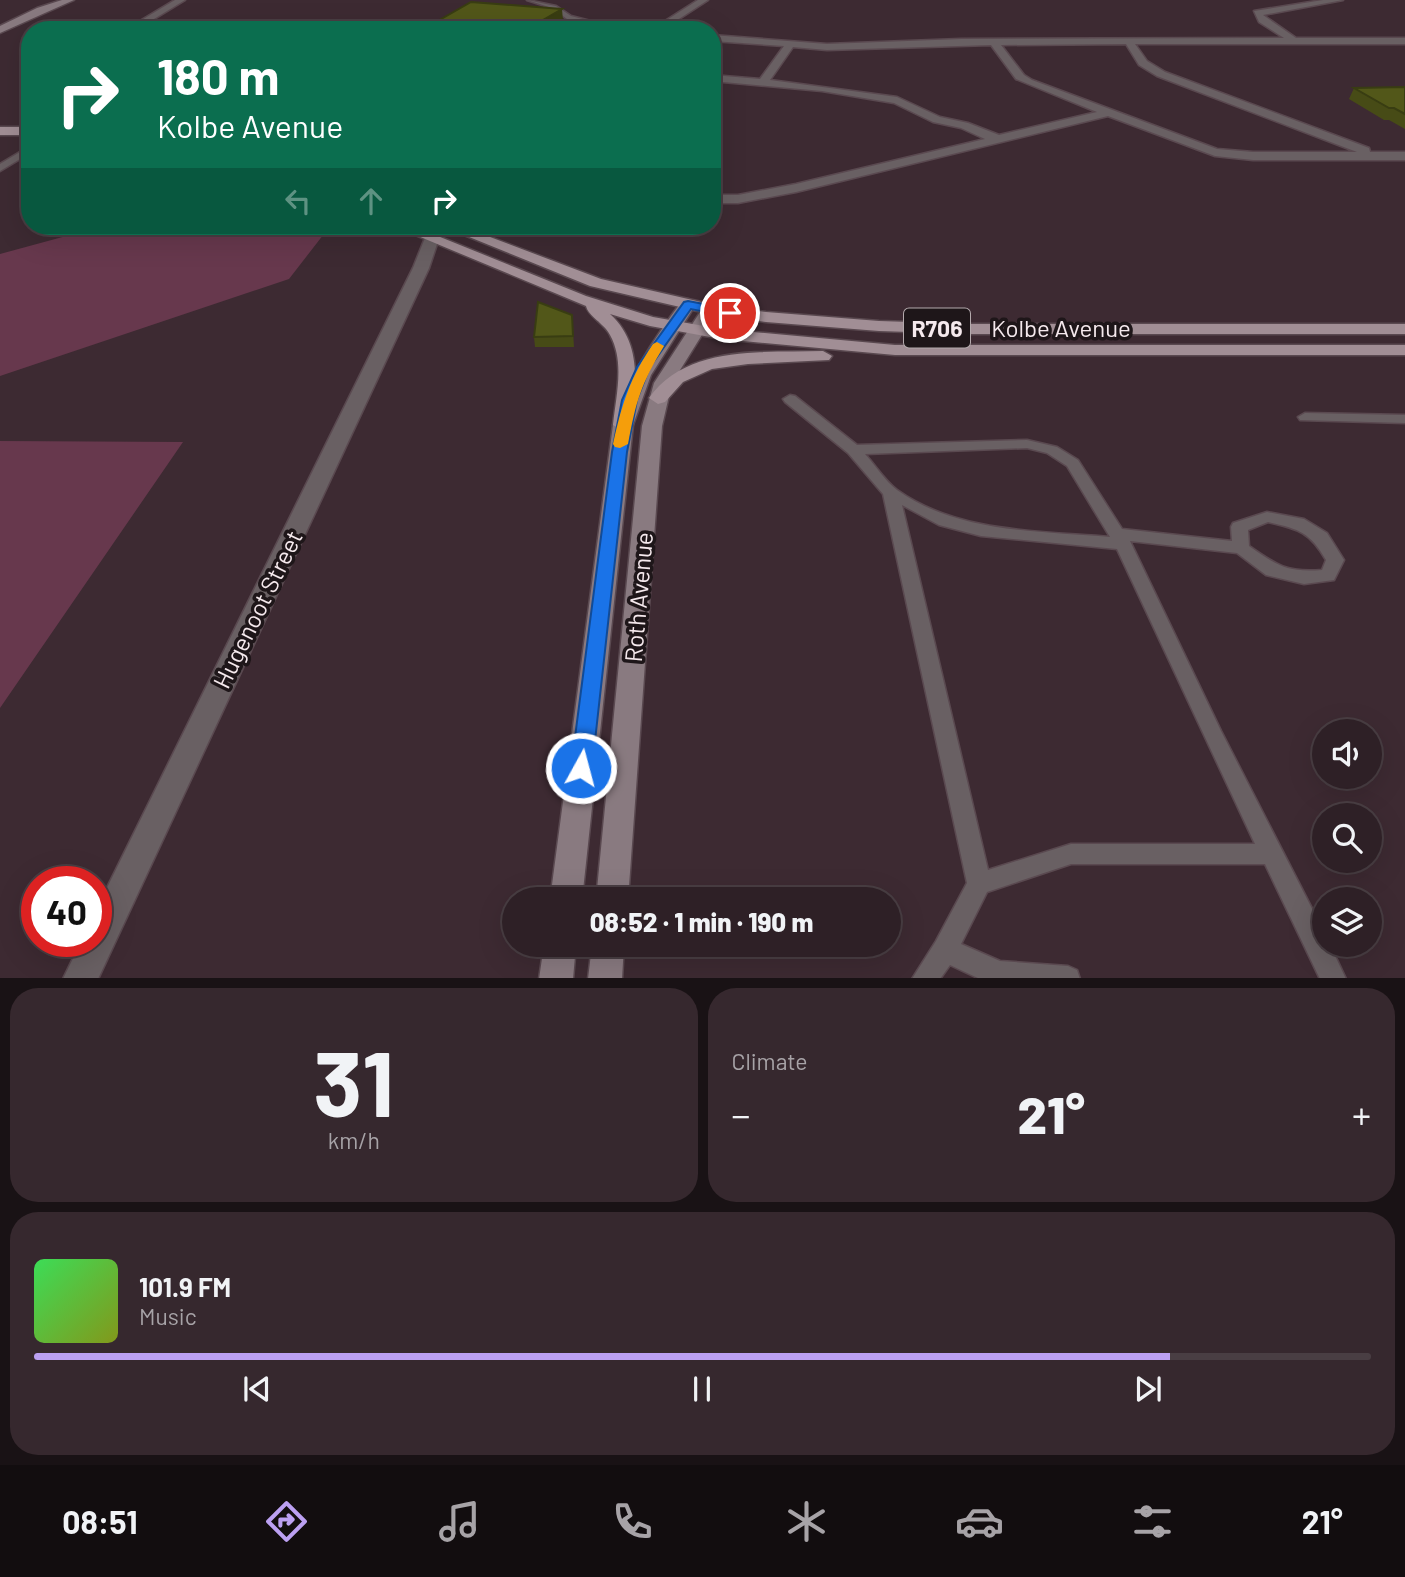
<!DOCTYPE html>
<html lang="en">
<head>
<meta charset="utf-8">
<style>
	:root { --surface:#2e2026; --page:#36282e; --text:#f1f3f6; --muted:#a7a3a7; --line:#493e43; --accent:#bca0f2 }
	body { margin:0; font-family:Barlow,sans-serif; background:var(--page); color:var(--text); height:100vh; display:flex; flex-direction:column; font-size:26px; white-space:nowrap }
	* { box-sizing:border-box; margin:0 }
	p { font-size:23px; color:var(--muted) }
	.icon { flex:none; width:38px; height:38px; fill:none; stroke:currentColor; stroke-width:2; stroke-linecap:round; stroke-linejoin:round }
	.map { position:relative; height:978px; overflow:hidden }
	.side { display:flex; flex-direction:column; gap:10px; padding:10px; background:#191215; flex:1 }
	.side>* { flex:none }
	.top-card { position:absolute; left:21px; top:21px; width:700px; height:214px; border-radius:28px; box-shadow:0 7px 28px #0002,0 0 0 2px var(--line); background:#0b6e4f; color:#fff; overflow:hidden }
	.controls { position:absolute; left:1312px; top:719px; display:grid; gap:14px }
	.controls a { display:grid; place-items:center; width:70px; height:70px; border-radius:50%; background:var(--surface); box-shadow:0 7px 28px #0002,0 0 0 2px var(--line); font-size:35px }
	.speed { position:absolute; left:21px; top:866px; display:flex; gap:14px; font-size:35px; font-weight:700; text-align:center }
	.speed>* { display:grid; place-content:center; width:91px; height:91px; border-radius:50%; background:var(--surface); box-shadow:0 7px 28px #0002,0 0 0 2px var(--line); line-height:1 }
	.speed .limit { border:10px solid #d22; background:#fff; color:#111 }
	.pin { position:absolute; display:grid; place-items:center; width:60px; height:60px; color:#fff; margin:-30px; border:4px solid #fff; border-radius:50%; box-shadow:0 2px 7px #0007 }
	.me { position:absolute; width:77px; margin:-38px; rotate:7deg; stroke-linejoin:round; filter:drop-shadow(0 0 5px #0008) }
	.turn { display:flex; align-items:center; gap:24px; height:147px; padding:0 21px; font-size:32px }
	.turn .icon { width:91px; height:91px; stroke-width:2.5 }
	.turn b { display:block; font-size:49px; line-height:60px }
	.lanes { display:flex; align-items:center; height:66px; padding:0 21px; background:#0003; justify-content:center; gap:35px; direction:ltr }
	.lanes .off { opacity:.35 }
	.big { font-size:52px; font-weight:800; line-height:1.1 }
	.side .widget { flex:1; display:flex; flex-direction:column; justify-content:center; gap:10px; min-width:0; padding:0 24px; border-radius:28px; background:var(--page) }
	.side .dial { align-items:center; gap:0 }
	.dial b { font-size:91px; line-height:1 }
	.song { display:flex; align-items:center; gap:21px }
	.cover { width:84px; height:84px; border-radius:10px; background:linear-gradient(135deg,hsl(130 70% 55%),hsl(70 70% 35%)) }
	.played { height:7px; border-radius:4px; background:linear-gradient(90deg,var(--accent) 85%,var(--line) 85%) }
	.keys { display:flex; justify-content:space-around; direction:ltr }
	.heat { display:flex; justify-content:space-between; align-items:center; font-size:38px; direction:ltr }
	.side .tiles { flex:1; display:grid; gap:10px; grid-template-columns:1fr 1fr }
	.widget:last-child { grid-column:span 2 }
	.trip { position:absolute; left:502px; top:887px; width:399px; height:70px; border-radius:35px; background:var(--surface); box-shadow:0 7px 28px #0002,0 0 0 2px var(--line); font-weight:800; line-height:70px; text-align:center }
	.dock { display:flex; height:112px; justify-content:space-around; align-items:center; background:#120d0f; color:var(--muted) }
	.dock .icon { width:49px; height:49px }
	.dock .active { color:var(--accent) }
	.dock b { font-size:32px; color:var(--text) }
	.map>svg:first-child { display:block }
</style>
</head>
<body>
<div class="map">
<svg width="1405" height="979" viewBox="0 0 1405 979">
	<rect width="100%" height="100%" fill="#3d2a32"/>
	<path fill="#67384d" d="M103,226h218l6,4 -38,49 -289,97v-122z
		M0,441l183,1 -183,266z"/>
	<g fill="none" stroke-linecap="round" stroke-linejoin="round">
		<defs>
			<path id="lane" d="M527,0l29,6 15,10 35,9 -3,2 -36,-8 -15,-11z
				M30,146v7l-30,18v-7z
				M790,395l5,1 62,49 170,-5 30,7 21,13 44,69 110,12 -1,-14 2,-4 34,-11 37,7 23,14 17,27 -10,20 -30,4 -38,-9 -29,-22 -107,-12 91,190 104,203v11h5l16,34h-26l-55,-115h-194l-84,28 -26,52 39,17 68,5 9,4 3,9h-100l-30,-14 -10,14h-28l24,-38 31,-58 -84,-389 -35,-41 -63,-51 -2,-3zM1027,448l20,5 20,13 43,71c-71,-6 -153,-4 -213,-47 -12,-9 -22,-25 -32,-36zM902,505l37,20 42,11 136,13 138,295h-184l-83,26zM1268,522c31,7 42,10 58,38l-4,10c-35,3 -46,-5 -73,-24l-1,-16z
				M1305,413l100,2v8l-105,-3 -2,-3z"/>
			<path id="street" d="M175,0h10l-49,30h-11z
				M698,0h10l-46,30h-11z
				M1323,0h20l-80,15 33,23h109v6h-270l12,17 18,11 204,76 1,4h35v8h-152l-38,-4 -107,-40 -312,76 -58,11h-26v-8h26l58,-11 189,-45 -24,-11 -28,-6 -39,-19 -72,-12 -110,-10v-6l48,4 24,-33 -72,-5v-6l115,9 134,-5 323,-1 -25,-16 -5,-11zM1126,44l13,21 18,11 200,76h-104l-36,-3 -185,-69 -8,-5 -23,-30zM991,45l25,34 81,33 -98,23 -31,-12 -28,-6 -43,-20 -127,-17 23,-33 34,3z
				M432,234l7,4 -10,30 -331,711h-35l18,-37h15v-32l317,-642 12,-30z"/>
			<path id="secondary" d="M62,0h12l-74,33v-7l37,-18z
				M688,299l8,5 -45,71 -18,50 -51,475h-32l63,-475c15,-47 40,-85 69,-124z
				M710,304l8,5 -46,74 -10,43 -34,474h-32l46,-474 12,-43 50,-77z
				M544,945h32l-3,34h-34z
				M592,945h32l-2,34h-34z"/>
			<path id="primary" d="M0,127h30v8h-30z
				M394,226h19l173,70 67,21 68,12 174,16h510v10h-510l-174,-16 -71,-13 -40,-12c33,30 25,71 23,111l-10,6 -10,-6c3,-29 12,-63 -3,-90 -5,-11 -22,-19 -24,-29z
				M442,226h19l140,53 109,25 56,8 113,9 93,3h433v10h-433l-93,-3 -113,-9 -56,-8 -120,-28z
				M823,351l9,5 -3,4 -81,4 -36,5 -29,13 -18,20 -7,2 -9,-6c38,-54 115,-45 174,-47z"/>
		</defs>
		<use href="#lane" stroke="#5a4950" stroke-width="3"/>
		<use href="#street" stroke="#5a4950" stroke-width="3"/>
		<use href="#secondary" stroke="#5a4950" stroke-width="3"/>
		<use href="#primary" stroke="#5a4950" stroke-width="3"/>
		<use href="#lane" fill="#696063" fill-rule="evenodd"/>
		<use href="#street" fill="#696063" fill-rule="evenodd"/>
		<use href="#secondary" fill="#897a80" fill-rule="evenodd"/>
		<use href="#primary" fill="#a18e95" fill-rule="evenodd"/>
	</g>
	<path fill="#474b16" d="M1405,87v42l-16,-9h-5l-35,-21 5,-11z
		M572,315l2,32h-39l-1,-10z"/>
	<path fill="#393d12" d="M562,9l1,12 -14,9 -6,-10z
		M579,23v7h-10z"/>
	<path fill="#525719" stroke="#393d12" stroke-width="2" d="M471,2l91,7 -19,11 36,3 -10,7h-147z
		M1405,87v27l-11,-6h-5l-35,-20z
		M538,302l34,13 1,21 -39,1z"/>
	<path fill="#1a73e8" stroke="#114b97" stroke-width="2" d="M688,301l47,9 2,3 -7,4 -39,-8 -41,58 -13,33 -10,52 -35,316 -3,6 -8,3 -7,-3 -3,-6 41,-316 10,-52 15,-33 47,-65z"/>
	<path fill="#f59e0b" d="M657,342l7,4c-23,38 -28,55 -36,98l-8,4 -5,-1 -2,-3c9,-41 17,-66 40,-100z"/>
	<g text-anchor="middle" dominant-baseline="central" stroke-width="7" stroke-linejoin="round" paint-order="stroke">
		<rect fill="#1e1619" stroke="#b4aaad" stroke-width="2" x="904" y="308.5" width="66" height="39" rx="5"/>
		<g font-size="23" font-weight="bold" fill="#f5e9ed">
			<text x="937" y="328">R706</text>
		</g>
		<g font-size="24" fill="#f5e9ed" stroke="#1e1619">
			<text x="1061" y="327">Kolbe Avenue</text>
			<text transform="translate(638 597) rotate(-85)">Roth Avenue</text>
			<text transform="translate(257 609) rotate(-64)">Hugenoot Street</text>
		</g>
	</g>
</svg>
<div class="controls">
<a><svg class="icon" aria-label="sound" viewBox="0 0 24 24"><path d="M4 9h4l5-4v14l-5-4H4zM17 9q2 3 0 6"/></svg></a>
<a><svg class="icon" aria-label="search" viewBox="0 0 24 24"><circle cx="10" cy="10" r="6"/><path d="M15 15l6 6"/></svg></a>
<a><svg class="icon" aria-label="layers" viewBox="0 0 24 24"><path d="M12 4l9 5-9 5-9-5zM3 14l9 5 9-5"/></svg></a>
</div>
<div class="speed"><div class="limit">40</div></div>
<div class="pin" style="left:730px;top:313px;background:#d93025"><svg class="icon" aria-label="arrive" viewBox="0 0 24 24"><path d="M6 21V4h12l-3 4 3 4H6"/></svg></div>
<svg class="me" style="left:581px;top:768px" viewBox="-20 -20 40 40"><circle r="17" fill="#1a73e8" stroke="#fff" stroke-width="3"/><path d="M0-11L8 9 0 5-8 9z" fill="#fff"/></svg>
<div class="trip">08:52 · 1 min · 190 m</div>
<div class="top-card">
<div class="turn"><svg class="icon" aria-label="right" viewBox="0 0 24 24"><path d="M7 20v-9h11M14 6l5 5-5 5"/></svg><div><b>180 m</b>Kolbe Avenue</div></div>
<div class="lanes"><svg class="icon off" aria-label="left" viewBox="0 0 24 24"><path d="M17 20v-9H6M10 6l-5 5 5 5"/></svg><svg class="icon off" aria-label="ahead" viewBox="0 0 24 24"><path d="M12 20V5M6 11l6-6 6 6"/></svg><svg class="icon" aria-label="right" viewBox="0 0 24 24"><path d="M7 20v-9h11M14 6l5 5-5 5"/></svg></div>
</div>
</div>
<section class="side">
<div class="tiles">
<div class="widget dial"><b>31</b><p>km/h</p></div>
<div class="widget"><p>Climate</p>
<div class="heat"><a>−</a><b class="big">21°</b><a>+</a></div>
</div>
<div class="widget">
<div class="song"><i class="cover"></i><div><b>101.9 FM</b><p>Music</p></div></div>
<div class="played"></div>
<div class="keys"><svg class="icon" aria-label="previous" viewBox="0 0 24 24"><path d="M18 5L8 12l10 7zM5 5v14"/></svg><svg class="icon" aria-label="pause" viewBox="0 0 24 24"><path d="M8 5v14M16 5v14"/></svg><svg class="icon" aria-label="next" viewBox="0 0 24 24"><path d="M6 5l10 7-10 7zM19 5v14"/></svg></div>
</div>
</div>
</section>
<nav class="dock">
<b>08:51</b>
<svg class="icon active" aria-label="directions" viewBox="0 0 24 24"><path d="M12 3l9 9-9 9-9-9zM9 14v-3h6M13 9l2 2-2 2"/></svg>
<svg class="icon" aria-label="music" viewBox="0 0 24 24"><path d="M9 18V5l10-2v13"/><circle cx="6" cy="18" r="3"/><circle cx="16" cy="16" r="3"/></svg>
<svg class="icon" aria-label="phone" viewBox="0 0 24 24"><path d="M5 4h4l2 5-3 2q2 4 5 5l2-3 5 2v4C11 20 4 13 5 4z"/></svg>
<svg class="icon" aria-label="climate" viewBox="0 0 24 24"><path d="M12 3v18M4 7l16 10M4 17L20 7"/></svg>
<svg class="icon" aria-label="car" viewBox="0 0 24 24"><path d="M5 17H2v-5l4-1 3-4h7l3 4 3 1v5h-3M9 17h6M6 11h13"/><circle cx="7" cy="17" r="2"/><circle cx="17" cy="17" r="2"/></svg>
<svg class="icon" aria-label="filters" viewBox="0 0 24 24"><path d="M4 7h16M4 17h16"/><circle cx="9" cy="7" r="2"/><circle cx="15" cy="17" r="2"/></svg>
<b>21°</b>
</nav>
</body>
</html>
